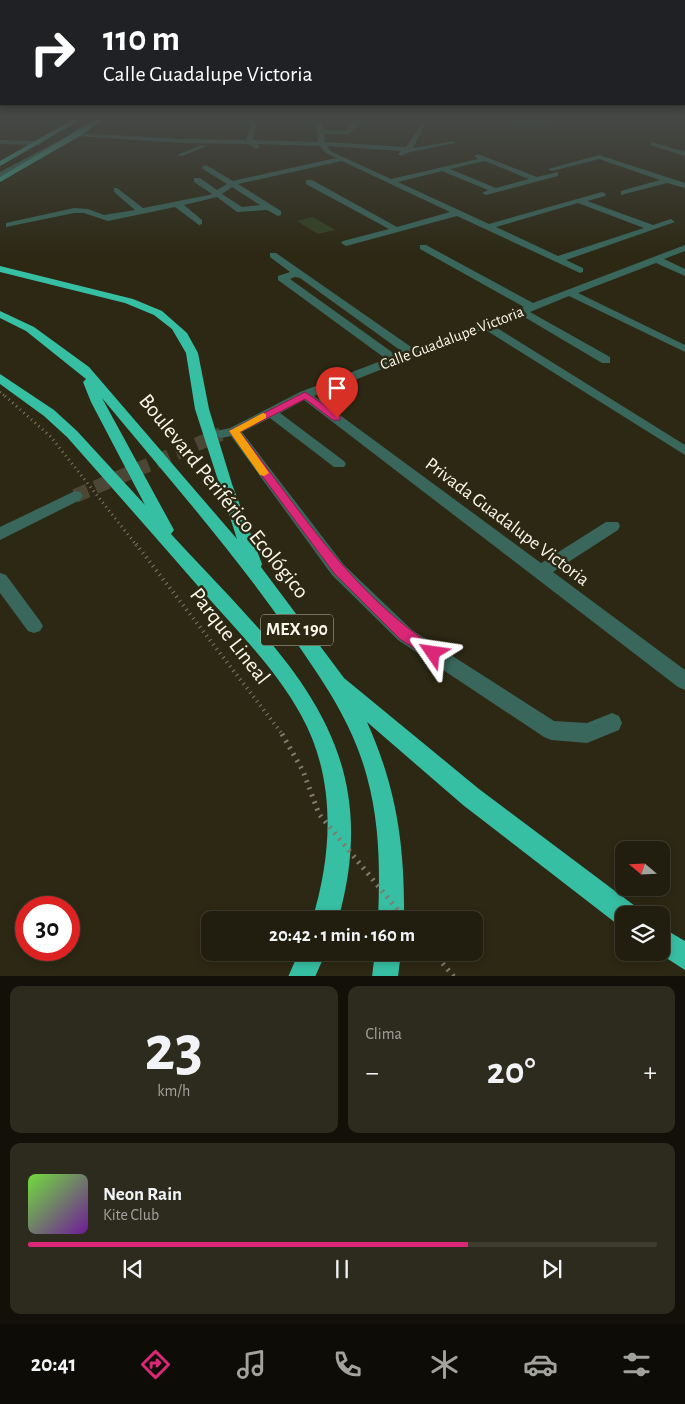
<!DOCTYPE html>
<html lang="es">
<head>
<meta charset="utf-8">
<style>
	:root { --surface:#211e0f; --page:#2d2b1d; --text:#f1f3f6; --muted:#a2a29e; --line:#3e3c2f; --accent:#db2777 }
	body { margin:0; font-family:"Alegreya Sans",sans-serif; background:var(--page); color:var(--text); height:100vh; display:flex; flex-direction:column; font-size:19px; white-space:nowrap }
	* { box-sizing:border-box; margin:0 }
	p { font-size:16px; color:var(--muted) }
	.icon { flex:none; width:28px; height:28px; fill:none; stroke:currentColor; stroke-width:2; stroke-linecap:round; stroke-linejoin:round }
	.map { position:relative; height:976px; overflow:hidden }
	.sheet { display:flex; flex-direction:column; gap:10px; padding:10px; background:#121008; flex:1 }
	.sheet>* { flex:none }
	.top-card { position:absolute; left:0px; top:0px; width:685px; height:105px; box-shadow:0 2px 8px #0003,0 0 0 1px var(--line); background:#202124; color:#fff; overflow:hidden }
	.needle { width:32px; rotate:289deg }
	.buttons { position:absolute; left:615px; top:841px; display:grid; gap:10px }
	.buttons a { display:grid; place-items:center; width:55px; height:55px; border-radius:10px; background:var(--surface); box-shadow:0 2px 8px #0003,0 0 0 1px var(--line); font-size:25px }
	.speed { position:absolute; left:15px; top:896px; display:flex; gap:10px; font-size:25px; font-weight:700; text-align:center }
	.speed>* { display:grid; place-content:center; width:65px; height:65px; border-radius:50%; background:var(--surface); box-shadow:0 2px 8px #0003,0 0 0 1px var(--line); line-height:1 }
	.speed .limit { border:8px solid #d22; background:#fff; color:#111 }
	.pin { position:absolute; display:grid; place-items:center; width:42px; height:42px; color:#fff; margin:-51px -21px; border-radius:50% 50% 50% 0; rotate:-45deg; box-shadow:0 0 5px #0007 }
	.pin .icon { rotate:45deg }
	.me { position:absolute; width:55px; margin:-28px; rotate:302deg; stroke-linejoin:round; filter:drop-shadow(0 0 4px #0008) }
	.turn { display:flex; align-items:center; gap:18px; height:105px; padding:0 20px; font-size:22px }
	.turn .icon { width:65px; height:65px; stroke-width:2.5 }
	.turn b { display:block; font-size:35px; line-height:42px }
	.big { font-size:38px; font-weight:600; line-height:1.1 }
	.sheet .tile { flex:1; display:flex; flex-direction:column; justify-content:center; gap:8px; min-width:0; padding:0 18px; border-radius:10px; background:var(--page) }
	.sheet .dial { align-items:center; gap:0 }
	.dial b { font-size:65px; line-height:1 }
	.song { display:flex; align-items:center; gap:15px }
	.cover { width:60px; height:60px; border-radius:8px; background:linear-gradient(135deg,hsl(100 70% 55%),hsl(280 70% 35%)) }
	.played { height:5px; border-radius:2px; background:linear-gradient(90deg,var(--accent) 70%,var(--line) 70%) }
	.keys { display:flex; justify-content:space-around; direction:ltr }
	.heat { display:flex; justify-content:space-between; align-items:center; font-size:28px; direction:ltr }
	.sheet .tiles { flex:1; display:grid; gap:10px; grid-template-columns:1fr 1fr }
	.tile:last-child { grid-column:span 2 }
	.trip { position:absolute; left:201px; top:911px; width:282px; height:50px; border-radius:10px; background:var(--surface); box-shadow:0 2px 8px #0003,0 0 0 1px var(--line); font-weight:600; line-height:50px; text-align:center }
	.menu { display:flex; height:80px; justify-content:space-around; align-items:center; background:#0d0c06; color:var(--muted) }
	.menu .icon { width:35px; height:35px }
	.menu .active { color:var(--accent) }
	.menu b { font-size:22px; color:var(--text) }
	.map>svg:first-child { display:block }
</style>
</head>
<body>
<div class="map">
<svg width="685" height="977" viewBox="0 0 685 977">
	<rect width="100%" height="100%" fill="#2c2814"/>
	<path fill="#324023" d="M313,217l22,13 -17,4 -21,-13z"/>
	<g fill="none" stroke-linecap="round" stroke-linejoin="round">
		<path stroke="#4b4734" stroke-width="14" stroke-dasharray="14 8" stroke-linecap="butt" d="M75,496l146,-62"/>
		<path stroke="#7f7c6b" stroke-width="5" stroke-dasharray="2 5.5" stroke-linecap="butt" d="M433,952l21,25"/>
		<path fill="#39675c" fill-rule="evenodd" d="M80,119l-2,3 -78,-2 1,-1z
			M91,119h7l-19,14 104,6 63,1 6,-19 3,-2 3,2 -5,19 65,2 -3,-23h6l2,11 22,1 12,-12h7l-15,15h-25l1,8 81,5 17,-25 3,2 -13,24 40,-7 3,2 -46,9 -9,4 -3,-2 3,-3 -74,-5 3,5 61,28 87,-20 -4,-3 4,-2 59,23 21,-5v4l-72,19 -4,-2 6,-3 -46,-19 -44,11 91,42 113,-32 4,2 -1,2 -18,5 66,24 18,-6 4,3 -109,38 17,8v4l-3,1 -123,-57 -111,30 -5,-3 2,-2 46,-12 -83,-45v-4h6l85,47 53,-15 -108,-51 -104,23 43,27v4l-3,1 -11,-6 -30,2 -20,-15 -33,8 18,15v4l-3,1 -24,-18 -67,14 -24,-8h-10l-68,14v-4l68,-15 14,1 16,6 31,-5 -21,-18v-4h3l26,20 66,-13 3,-1 -18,-12v-4h6l17,12 10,-6 -24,-15 -1,-2 4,-2 27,16 103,-23 -10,-5 -6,-7 -63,-2 3,3 -3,2 -9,-5 -65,-1 -108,-7 -75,41v-5l66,-35zM485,161l44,18 -33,9 -46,-19zM232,187l28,18 -18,2 -20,-13zM578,203l66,25 -86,28 -62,-29z
			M483,119h121l-76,5z
			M0,140l39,1 3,2 -3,2 -39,-1z
			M652,142l33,10v4l-35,-11z
			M202,145l5,1 -25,10 -5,-1z
			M599,155l86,28v5l-18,-5 -46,12v-4l39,-11 -61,-21 -47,12 -4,-2z
			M420,245h6l107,58 152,-58v6l-21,8 21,10v7l-29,-13 -78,30 107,52v7l-116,-56 -39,16 80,45v6h-8l-81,-48 -27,11 191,119v10l-201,-126 -170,67 227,167 65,-41h12l2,4 -2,4 -65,42 132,98v20l-7,-3 -374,-287 -24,13 64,48 2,3 -2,3h-10l-64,-49 -28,14 102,133 68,65 142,91 33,2 25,-10 7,3 3,7 -3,7 -32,13 -36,-3 -7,-3 -146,-97 -66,-65 -101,-139 -10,2 -7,-4 2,-3 14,-3 70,-36 86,-33 -108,-79v-4l12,-4 -20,-15v-4h6l138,96 110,-42 -104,-58zM295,277l5,1 104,75 -8,2 -106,-76z
			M75,491l5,1 3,4 -3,4 -80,40v-13z
			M0,573l6,2 34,46 3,5 -3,5 -6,2 -6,-2 -28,-38z"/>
		<path fill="#3ba68f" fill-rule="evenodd" d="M74,119h8l-82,47v-5z
			M97,119h7l-24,17 -80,46v-5z"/>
		<path fill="#37bfa3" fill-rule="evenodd" d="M0,266l133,33 29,12 25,22 11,20 11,56 23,75 30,80 -1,3 83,111 135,111 156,117 4,9h-15v12l-7,-3 -154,-119 -96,-83c30,67 38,125 37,198h-26c2,-48 2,-96 -11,-143 -15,-57 -47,-100 -80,-148 -57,-81 -122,-155 -185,-231l72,132 -3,4c111,121 218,206 167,386h-26c21,-68 24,-142 -11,-205 -25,-46 -63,-83 -97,-122 -45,-52 -91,-104 -137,-156l-23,-21 -44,-32v-10l54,36 23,21 68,74 -54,-103 -8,-20 3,-3 -60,-48 -26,-13v-7l34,16 55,40 148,172 -42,-130 -9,-56 -14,-24 -18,-14 -29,-12 -125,-31z
			M661,927l24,14v29l-28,-18h4z
			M299,952h27l-11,25h-27z
			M375,952h26l-3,25h-26z"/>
		<path stroke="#7f7c6b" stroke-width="2.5" stroke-dasharray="1 3" stroke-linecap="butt" d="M0,392l6,5"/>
		<path stroke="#7f7c6b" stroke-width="3" stroke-dasharray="1 4" stroke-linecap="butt" d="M5,396l46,41 86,109"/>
		<path stroke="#7f7c6b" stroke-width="4" stroke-dasharray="1 4.5" stroke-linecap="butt" d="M136,544l147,191"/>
		<path stroke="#7f7c6b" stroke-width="5" stroke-dasharray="2 5.5" stroke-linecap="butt" d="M282,734l21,37 16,43 87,106"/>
	</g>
	<linearGradient id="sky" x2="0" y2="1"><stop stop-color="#18160b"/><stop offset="0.46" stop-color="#454845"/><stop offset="1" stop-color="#454845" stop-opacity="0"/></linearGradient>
	<rect width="685" height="256" fill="url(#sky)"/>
	<path fill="#db2777" stroke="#8e194d" d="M305,392l35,24v4h-7l-28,-21 -65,33c59,77 114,165 198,217l2,4 -2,4 -5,2 -5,-2 -28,-18 -66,-66 -105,-142z"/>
	<path fill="#f59e0b" d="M263,413l3,1v4l-26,14 29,41 -5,3 -4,-1 -31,-44z"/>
	<g text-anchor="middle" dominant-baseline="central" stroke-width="5" stroke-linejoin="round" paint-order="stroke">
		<g font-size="16" fill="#f8f5e9" stroke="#2c2814">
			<text transform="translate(452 338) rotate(-21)">Calle Guadalupe Victoria</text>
		</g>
		<rect fill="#2c2814" stroke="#bbb8a9" stroke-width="1" x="261" y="614.5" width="72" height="31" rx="4"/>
		<g font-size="18" font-weight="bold" fill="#f8f5e9">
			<text x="297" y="630">MEX 190</text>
		</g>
		<g font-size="19" fill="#f8f5e9" stroke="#2c2814">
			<text transform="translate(507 522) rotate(37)">Privada Guadalupe Victoria</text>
		</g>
		<g font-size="22" fill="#f8f5e9" stroke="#2c2814">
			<text transform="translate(224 496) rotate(51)">Boulevard Periférico Ecológico</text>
			<text transform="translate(230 636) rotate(52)">Parque Lineal</text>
		</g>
	</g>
</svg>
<div class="buttons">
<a><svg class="needle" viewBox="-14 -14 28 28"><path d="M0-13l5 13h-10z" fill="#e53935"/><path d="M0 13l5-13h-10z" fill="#a2a29e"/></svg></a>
<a><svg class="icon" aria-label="layers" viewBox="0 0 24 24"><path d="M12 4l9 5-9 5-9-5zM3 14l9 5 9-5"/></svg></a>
</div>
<div class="speed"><div class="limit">30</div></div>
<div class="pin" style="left:337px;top:418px;background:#d93025"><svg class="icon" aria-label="arrive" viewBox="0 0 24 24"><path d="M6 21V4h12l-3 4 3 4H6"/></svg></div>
<svg class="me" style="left:433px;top:653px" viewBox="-20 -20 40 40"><path d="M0-17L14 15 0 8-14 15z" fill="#db2777" stroke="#fff" stroke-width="4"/></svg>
<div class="trip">20:42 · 1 min · 160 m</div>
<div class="top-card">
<div class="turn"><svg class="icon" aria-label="right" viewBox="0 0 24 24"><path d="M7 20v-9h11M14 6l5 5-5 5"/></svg><div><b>110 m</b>Calle Guadalupe Victoria</div></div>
</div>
</div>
<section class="sheet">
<div class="tiles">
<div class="tile dial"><b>23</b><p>km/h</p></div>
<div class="tile"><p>Clima</p>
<div class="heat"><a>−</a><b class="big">20°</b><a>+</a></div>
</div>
<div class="tile">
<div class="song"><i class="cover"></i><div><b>Neon Rain</b><p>Kite Club</p></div></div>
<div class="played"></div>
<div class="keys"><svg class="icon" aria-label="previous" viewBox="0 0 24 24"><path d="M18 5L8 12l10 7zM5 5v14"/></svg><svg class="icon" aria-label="pause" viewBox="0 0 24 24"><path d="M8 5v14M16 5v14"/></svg><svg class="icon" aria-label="next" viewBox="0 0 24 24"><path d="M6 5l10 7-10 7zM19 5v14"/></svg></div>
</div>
</div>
</section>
<nav class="menu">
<b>20:41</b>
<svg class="icon active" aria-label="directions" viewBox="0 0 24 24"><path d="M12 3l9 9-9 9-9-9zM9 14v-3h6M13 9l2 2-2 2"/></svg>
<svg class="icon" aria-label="music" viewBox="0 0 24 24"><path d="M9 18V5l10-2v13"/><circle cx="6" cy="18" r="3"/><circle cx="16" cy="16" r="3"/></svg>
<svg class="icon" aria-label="phone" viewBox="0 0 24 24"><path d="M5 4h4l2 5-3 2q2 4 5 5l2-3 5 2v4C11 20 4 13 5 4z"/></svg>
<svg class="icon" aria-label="climate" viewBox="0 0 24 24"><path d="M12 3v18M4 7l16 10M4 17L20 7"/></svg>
<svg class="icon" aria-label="car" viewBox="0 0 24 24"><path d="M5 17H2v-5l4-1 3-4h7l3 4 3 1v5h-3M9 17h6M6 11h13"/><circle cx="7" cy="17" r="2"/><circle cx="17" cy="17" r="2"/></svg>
<svg class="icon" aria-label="filters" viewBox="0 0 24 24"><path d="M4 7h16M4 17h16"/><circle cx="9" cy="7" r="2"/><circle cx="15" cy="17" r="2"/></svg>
</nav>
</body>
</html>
